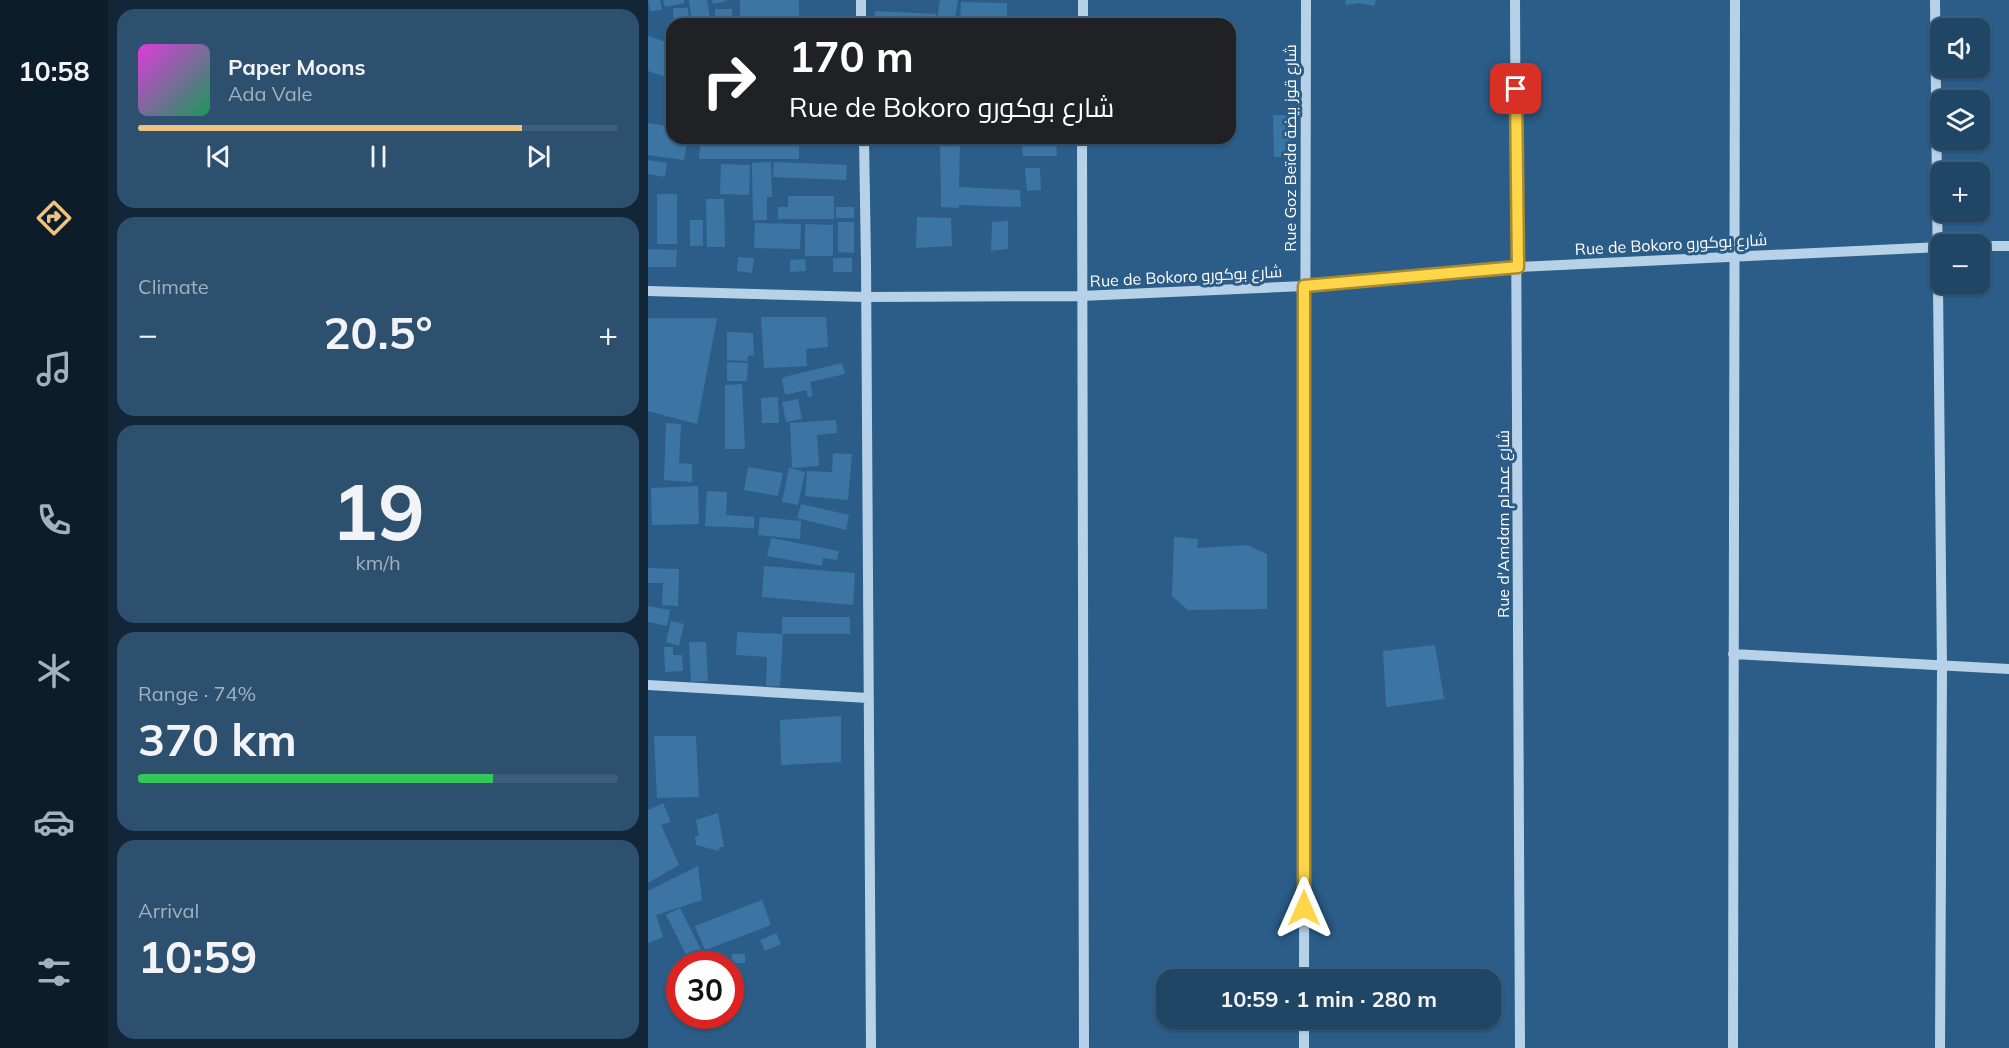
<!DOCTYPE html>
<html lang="en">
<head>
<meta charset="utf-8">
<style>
	:root { --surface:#204666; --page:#2d506f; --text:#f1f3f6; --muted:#a2b1bf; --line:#3d5e7a; --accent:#eec27f }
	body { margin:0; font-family:Mulish,Cairo,sans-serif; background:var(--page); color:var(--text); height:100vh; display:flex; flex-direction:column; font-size:22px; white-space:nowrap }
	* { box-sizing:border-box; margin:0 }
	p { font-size:20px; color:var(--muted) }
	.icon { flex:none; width:33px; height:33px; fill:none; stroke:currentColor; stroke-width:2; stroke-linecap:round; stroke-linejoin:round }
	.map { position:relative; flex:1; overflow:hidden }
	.sheet { display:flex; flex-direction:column; gap:9px; padding:9px; background:#122638; width:540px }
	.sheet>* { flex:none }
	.hud { position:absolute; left:18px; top:18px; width:570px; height:126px; border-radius:18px; box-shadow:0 2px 4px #0004,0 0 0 2px var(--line); background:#202124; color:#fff; overflow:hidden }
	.fabs { position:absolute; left:1282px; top:18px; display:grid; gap:12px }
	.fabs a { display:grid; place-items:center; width:60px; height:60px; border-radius:12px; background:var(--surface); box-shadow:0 2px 4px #0004,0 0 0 2px var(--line); font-size:30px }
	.speed { position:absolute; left:18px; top:951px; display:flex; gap:12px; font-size:30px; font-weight:700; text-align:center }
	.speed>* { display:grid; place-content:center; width:78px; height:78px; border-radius:50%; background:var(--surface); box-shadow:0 2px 4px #0004,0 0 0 2px var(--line); line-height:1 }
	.speed .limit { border:9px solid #d22; background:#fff; color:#111 }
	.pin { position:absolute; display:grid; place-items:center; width:51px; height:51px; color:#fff; margin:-26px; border-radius:12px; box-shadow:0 3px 9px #0006 }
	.me { position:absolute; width:66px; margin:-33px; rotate:0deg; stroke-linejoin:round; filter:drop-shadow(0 0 4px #0008) }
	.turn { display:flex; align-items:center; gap:21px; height:126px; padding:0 24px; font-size:27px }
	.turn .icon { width:78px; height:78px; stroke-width:2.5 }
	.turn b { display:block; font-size:42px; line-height:51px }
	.big { font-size:45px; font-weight:700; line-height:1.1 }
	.sheet .widget { flex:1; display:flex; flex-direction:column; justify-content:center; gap:9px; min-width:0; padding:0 21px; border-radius:18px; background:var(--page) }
	.sheet .dial { align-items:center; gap:0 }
	.dial b { font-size:78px; line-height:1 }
	.song { display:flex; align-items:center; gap:18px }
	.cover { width:72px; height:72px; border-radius:9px; background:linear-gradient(135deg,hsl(300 70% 55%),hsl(150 70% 35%)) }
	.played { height:6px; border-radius:3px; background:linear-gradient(90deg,var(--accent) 80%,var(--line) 80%) }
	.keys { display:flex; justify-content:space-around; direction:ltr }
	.heat { display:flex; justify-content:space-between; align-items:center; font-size:33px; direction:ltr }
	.charge { height:9px; border-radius:4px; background:linear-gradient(90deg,#34c759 74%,var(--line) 0) }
	.trip { position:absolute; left:508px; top:969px; width:345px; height:60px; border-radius:18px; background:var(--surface); box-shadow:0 2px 4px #0004,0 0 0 2px var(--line); font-weight:700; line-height:60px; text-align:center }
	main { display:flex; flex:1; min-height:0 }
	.dock { display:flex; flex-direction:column; width:108px; justify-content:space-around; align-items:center; background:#0d1c29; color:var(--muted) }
	.dock .icon { width:42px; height:42px }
	.dock .current { color:var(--accent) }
	.dock b { font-size:27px; color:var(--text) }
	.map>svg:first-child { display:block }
</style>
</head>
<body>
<main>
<nav class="dock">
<b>10:58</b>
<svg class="icon current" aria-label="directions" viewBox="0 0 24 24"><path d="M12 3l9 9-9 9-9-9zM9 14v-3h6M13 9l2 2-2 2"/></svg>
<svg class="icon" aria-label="music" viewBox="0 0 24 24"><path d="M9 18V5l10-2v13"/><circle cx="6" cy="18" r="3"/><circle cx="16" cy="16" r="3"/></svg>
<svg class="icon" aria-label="phone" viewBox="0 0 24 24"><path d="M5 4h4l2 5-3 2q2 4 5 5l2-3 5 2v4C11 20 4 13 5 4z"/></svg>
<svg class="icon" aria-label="climate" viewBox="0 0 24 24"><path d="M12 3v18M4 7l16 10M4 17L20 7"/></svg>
<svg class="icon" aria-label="car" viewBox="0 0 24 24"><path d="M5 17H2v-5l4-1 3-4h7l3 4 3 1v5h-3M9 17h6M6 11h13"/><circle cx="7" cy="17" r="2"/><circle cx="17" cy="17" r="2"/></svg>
<svg class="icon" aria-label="filters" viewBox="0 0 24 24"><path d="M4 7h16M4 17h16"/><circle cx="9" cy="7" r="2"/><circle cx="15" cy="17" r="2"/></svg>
</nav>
<section class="sheet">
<div class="widget">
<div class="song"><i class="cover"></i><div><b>Paper Moons</b><p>Ada Vale</p></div></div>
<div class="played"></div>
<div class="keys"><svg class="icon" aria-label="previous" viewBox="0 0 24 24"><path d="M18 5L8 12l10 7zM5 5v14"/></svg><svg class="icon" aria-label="pause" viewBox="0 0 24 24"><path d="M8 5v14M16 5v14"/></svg><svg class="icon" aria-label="next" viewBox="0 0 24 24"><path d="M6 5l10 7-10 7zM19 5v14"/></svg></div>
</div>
<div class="widget"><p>Climate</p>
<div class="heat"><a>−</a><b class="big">20.5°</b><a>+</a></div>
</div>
<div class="widget dial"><b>19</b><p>km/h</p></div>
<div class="widget"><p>Range · 74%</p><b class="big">370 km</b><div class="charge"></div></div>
<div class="widget"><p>Arrival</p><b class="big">10:59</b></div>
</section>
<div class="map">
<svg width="1361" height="1048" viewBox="0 0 1361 1048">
	<rect width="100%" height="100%" fill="#2b5d88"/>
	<path fill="#3c75a4" d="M0,0h12l2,10 -12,1z
		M15,0h21v3l-19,4z
		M41,0h18l4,24h-19z
		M64,0h15v1l-14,3z
		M92,0h59v21h-59z
		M292,0h18l-4,23 -17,-3z
		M698,0h30l-2,6 -15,-3 -14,2z
		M313,2l46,1v21h-47z
		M25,8h15l1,16h-15z
		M67,9h17v15h-17z
		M227,11l61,3v10h-62z
		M199,16v8h-38v-7z
		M0,36l24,8v35l-24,-8z
		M625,115h18l1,42h-18z
		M0,123l24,4v11h16l-4,22 -36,-5z
		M156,138h25v5l-25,-1z
		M292,138l20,1 -1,48 61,3 1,17 -62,-2v3l-18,-1z
		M389,138h19l1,18h-34l-1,-17 15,1z
		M52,145l99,1v13h-100z
		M0,160l19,3 -2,14 -17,-3z
		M123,162l1,35h-5v23h-14l-1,-57z
		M126,162l73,3 -1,15 -73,-3z
		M73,164l29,1 -1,30 -29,-1z
		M377,168h15l1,22 -14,1z
		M9,194h20v50h-20z
		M140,196h46v23h-56v-12h10z
		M58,199h18l1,48h-18z
		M188,207h18v11h-18z
		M269,217l34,1 1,28 -36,2z
		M42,220h13v26h-13z
		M360,221v28l-17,2 1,-29z
		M190,222h16v31l-16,-1z
		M107,223l46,1 -1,25 -46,-1z
		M157,224l28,1v31h-28z
		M0,249l29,1 -1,17h-28z
		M90,257l16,1 -2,15 -15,-2z
		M185,258h19v14h-19z
		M157,259l1,12 -16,1v-12z
		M113,317h65l2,30 -22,2 1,17 -43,2z
		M0,318h69l-20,106 -49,-13z
		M79,332l26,1 1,22 -6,1 -1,5 -20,-1z
		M79,362l21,1 -1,18h-20z
		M194,363l3,11 -35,8 3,14 -5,1 -2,-7 -21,5 -3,-16 2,-2z
		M94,384l3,65h-20v-64z
		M130,397l1,26h-17l-1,-25z
		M150,399l4,20 -16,3 -4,-20z
		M188,420l1,13 -20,2 2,31 -27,2 -2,-45z
		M18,423l15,1 -2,39 13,1v18l-28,-2z
		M185,453l19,1 -4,46 -43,-4 2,-25 25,1z
		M100,467l35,6 -5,23 -34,-6z
		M141,468l16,4 -7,33 -16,-3z
		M50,486l1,38 -47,1 -1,-37z
		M59,491l20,1 -1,23 28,2v11l-49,-2z
		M153,504l48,11 -3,15 -49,-12z
		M112,517l41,4 -1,18 -42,-4z
		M526,537l24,2 -1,9 50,-3 20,9v55l-79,1 -16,-14z
		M123,538l68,13 -2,9 -14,-2 -1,8 -55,-10z
		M116,566l91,7 -2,32 -91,-8z
		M0,568l31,1 -1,37 -16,-1 1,-22h-15z
		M0,606l22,4 -3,16 -19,-4z
		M134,617h68v17h-68z
		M23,621l13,3 -5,22 -13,-4z
		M89,632l46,2 -3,52h-14l1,-29 -31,-2z
		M41,642h17l2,39 -17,1z
		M787,645l9,54 -58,8 -3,-56z
		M16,647h9v8h9l1,16 -18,1z
		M193,716v46l-60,3 -1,-45z
		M6,736h42l3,61 -42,1z
		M15,803l8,19 -10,3 18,40 -31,18v-73z
		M70,813l6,34h-5v4l-23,-6 -1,-9h4l-3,-16z
		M50,866l4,34 -46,15 7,22 -15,6v-52z
		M114,900l9,25 -66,25 -10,-24z
		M32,908l28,56h-17l-25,-49z
		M128,933l5,11 -16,7 -5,-11z
		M84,954h13v9h-13z"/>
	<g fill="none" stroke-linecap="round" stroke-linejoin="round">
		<path stroke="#b7d2e8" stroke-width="10" d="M213,0v24
			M867,0l5,1048
			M1287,0l7,667 -2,381
			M435,24v-24
			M216,138l2,124 5,786
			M434,138l2,910
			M1332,246h29
			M0,291l218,6 215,-1 223,-10 214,-19 423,-20
			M1085,654l276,15
			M0,685l220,13
			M656,980l2,-980
			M656,1048v-30
			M1085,1048l2,-1048"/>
	</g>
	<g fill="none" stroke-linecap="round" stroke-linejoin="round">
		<defs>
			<path id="route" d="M656,908v-622l214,-19 -2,-178"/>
		</defs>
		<use href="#route" stroke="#a68a30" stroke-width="15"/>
		<use href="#route" stroke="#ffd54a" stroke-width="10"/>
	</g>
	<g text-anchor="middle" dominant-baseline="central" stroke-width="6" stroke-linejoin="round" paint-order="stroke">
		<g font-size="16" fill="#fff" stroke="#2b5d88">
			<text transform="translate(642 148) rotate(-90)">Rue Goz Beïda شارع قوز بيضة</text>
			<text transform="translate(1023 244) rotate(-3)">Rue de Bokoro شارع بوكورو</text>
			<text transform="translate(538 276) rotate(-3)">Rue de Bokoro شارع بوكورو</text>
			<text transform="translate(855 524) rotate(-90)">Rue d'Amdam شارع عمدام</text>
		</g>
	</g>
</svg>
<div class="fabs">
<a><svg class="icon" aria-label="sound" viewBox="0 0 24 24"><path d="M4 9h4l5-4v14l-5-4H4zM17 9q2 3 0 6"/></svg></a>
<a><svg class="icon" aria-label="layers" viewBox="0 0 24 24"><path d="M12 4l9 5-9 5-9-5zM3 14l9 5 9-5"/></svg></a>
<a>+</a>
<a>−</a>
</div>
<div class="speed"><div class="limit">30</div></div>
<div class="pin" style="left:868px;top:89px;background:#d93025"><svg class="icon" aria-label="arrive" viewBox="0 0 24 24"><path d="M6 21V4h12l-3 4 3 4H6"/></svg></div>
<svg class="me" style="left:656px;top:908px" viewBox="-20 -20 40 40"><path d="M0-17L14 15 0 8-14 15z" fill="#ffd54a" stroke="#fff" stroke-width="4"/></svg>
<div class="trip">10:59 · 1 min · 280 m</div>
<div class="hud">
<div class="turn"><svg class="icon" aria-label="right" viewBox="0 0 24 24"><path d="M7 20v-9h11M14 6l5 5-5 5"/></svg><div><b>170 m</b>Rue de Bokoro شارع بوكورو</div></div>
</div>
</div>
</main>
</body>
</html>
